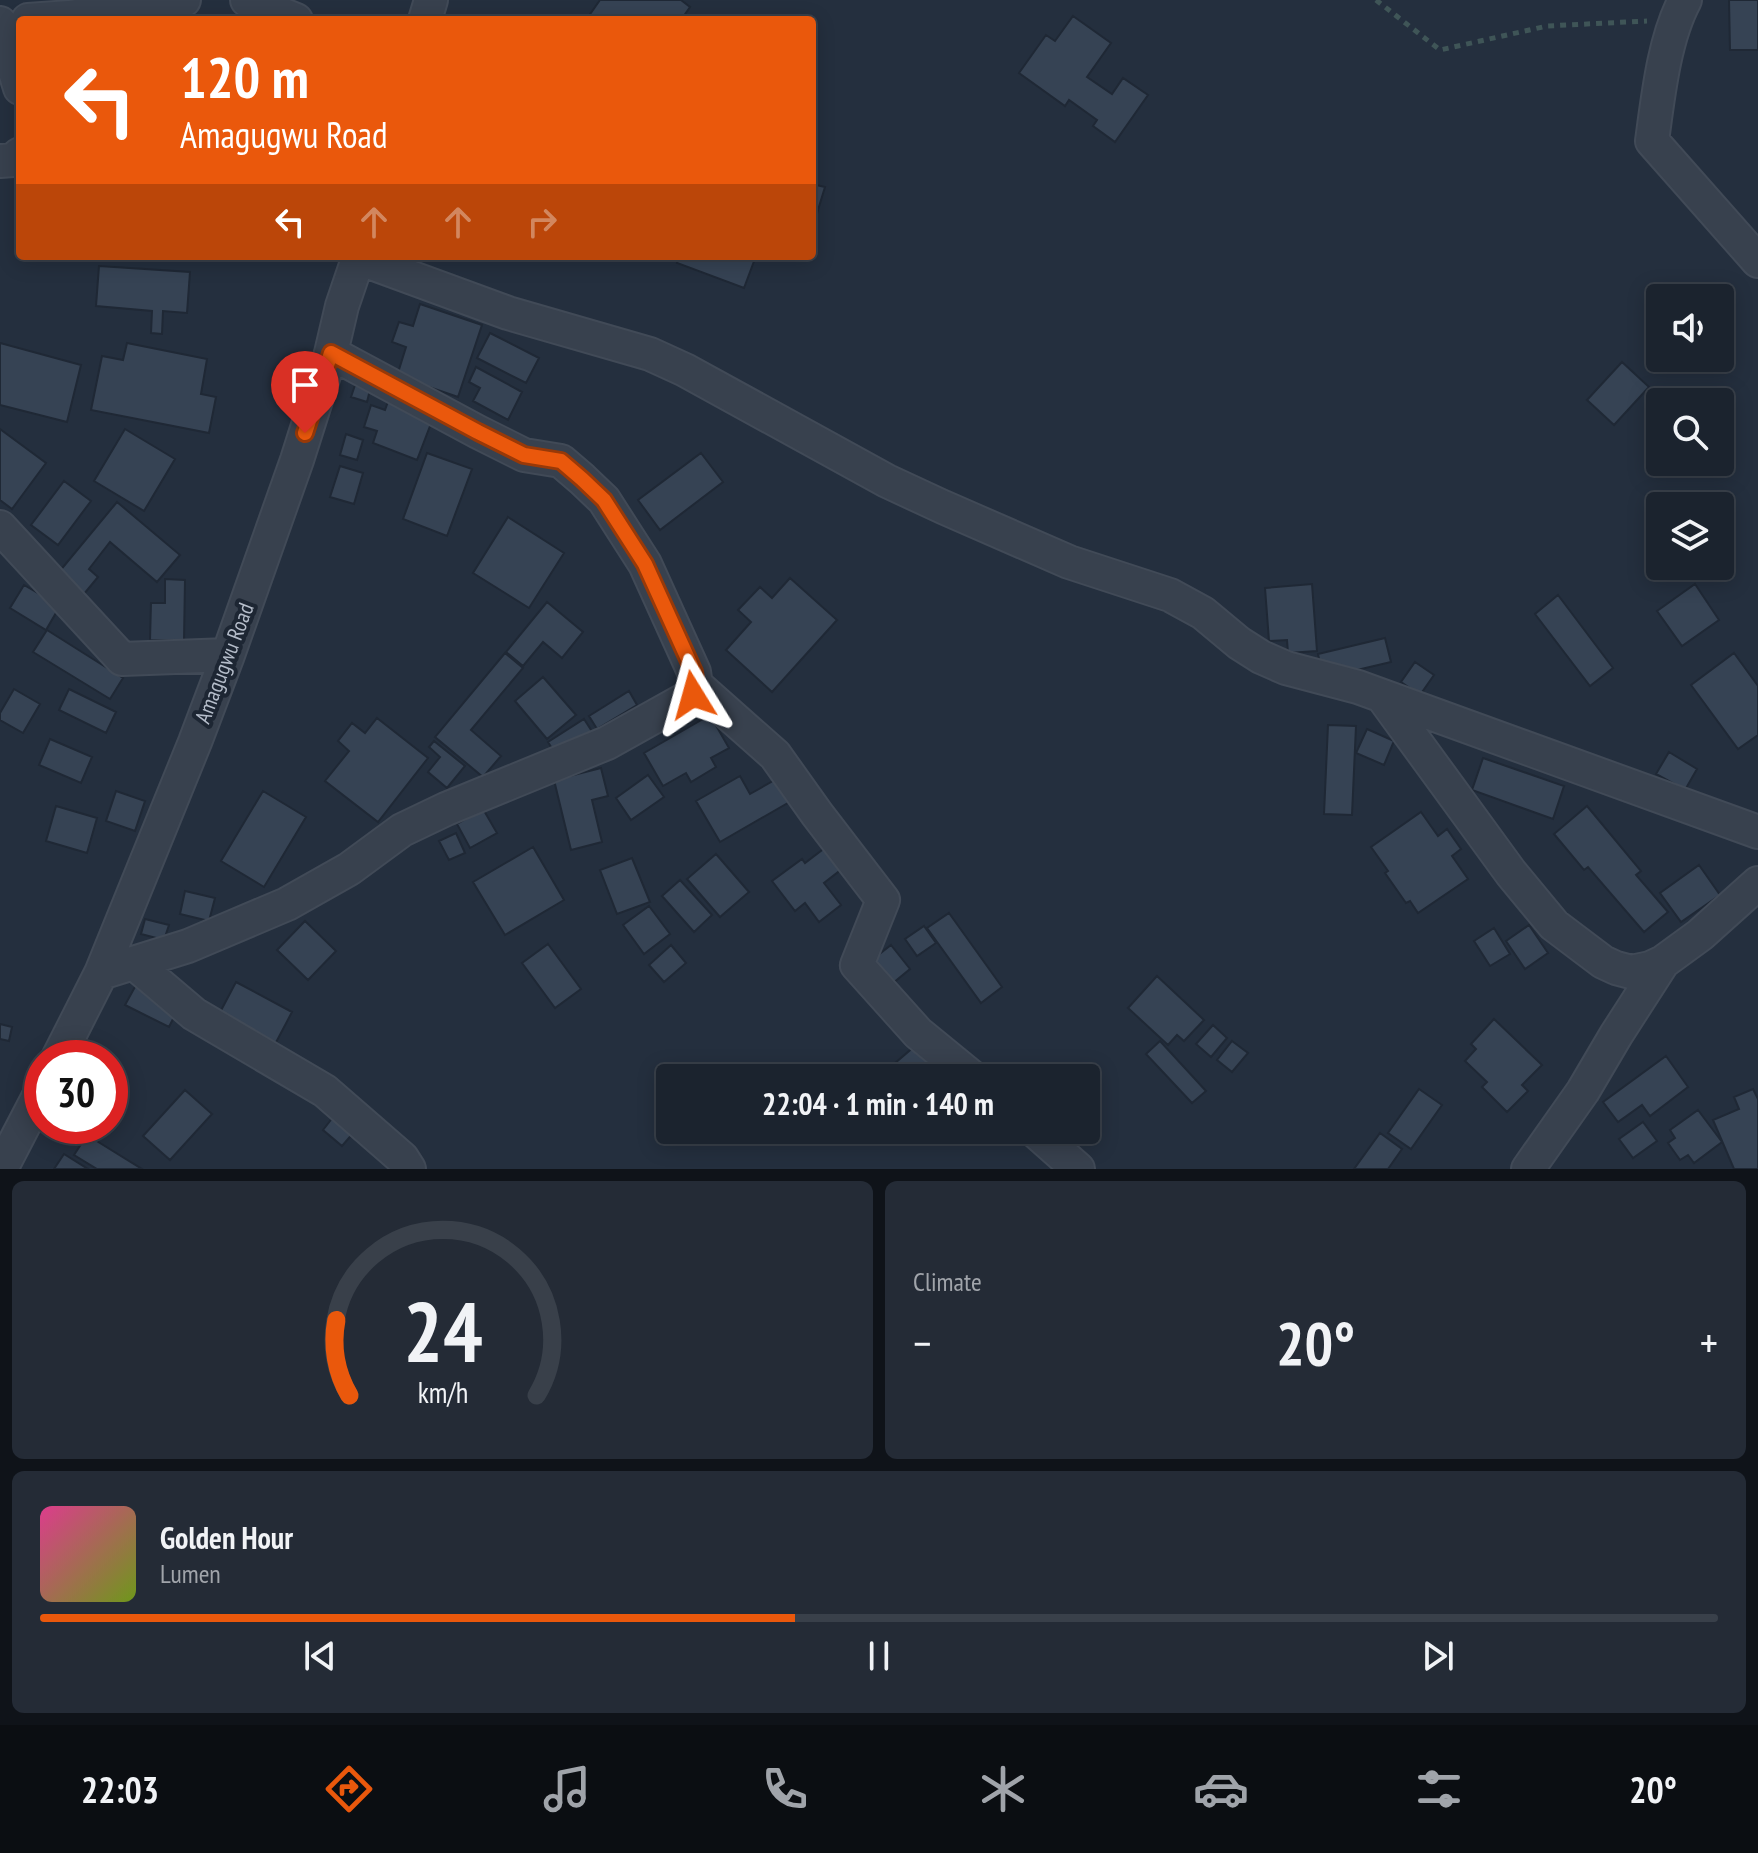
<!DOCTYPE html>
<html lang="en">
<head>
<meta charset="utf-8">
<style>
	:root { --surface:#1b232e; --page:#242b36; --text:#f1f3f6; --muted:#a0a4aa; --line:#39404a; --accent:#ea580c }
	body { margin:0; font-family:"PT Sans Narrow",sans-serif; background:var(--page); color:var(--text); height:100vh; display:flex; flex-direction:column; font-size:30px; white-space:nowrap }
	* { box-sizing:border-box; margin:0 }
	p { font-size:26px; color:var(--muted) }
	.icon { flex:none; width:44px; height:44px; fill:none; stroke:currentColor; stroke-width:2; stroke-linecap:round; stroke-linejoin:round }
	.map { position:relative; height:1169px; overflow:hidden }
	.side { display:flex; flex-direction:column; gap:12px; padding:12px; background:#0f1319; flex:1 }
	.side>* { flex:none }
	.top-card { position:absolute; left:16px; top:16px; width:800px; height:244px; border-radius:8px; box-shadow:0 4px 20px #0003,0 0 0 2px var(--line); background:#ea580c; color:#fff; overflow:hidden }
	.tools { position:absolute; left:1646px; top:284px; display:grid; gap:16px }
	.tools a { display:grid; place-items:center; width:88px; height:88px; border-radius:8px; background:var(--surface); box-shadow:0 4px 20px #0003,0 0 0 2px var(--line); font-size:40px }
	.speed { position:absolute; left:24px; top:1040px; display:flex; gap:16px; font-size:40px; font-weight:700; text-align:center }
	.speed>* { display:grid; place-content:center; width:104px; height:104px; border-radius:50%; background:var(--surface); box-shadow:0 4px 20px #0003,0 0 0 2px var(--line); line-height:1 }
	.speed .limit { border:12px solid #d22; background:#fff; color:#111 }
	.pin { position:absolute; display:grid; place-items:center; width:68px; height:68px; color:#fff; margin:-82px -34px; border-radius:50% 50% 50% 0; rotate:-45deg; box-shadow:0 0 8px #0007 }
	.pin .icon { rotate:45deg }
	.me { position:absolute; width:88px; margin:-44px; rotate:352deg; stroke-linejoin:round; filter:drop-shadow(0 0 6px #0008) }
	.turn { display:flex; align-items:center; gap:28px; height:168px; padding:0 32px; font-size:36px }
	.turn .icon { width:104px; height:104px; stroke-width:2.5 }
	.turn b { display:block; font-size:56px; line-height:68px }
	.lanes { display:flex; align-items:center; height:76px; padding:0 32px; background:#0003; justify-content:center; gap:40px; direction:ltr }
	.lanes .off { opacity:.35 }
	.big { font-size:60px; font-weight:700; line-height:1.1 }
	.side .card { flex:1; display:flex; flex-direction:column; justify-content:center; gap:12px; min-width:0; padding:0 28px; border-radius:12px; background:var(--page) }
	.side .dial { align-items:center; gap:0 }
	.dial svg { height:208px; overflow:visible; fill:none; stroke:var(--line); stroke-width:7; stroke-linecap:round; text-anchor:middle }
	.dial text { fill:var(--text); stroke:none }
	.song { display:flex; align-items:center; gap:24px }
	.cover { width:96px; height:96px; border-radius:12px; background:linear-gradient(135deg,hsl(330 70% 55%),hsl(80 70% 35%)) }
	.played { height:8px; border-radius:4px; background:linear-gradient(90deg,var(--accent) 45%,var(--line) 45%) }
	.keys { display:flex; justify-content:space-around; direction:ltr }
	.heat { display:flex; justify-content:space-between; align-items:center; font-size:44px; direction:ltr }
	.side .tiles { flex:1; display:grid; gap:12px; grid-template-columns:1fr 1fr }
	.card:last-child { grid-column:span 2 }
	.trip { position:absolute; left:656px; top:1064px; width:444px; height:80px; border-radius:8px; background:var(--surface); box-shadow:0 4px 20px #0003,0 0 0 2px var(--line); font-weight:700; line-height:80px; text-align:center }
	.tab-bar { display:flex; height:128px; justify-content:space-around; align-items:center; background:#0b0e12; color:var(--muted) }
	.tab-bar .icon { width:56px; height:56px }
	.tab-bar .on { color:var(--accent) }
	.tab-bar b { font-size:36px; color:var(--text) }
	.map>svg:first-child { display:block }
</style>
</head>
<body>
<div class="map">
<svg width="1758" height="1169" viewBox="0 0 1758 1169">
	<rect width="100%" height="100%" fill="#242f3e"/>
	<path fill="#364354" stroke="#1f2835" stroke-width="2" d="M600,0h81l9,7 -9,13h-95z
		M1729,0h29v50h-28z
		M1073,16l38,27 -24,34 25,17 11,-16 25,17 -33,47 -22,-16 4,-6 -28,-20 -4,6 -46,-33 27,-38 9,6z
		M812,184l13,3 -11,36 -2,-1z
		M679,256h77l-12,32 -67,-25z
		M99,266l91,6 -3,41 -24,-2 -1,23 -11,-1 1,-22 -56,-5z
		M420,304l62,21 -24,72 -61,-21 9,-29 -14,-5 7,-20 14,4z
		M490,333l49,25 -13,25 -49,-25z
		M0,343l81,22 -14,57 -67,-17z
		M127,343l80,16 -6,35 15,3 -7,36 -118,-23 11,-54 21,4z
		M1622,362l27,25 -35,38 -27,-25z
		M476,367l46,25 -14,28 -35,-19 7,-13 -11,-6z
		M355,385l15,5 -3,12 -16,-5z
		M390,396l45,17 -18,47 -44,-17 4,-12 -13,-4 7,-22 14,5z
		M0,429l46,34 -34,46 -12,-9z
		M125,429l50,30 -31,52 -50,-30z
		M346,434l17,6 -6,20 -17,-5z
		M427,453l45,16 -25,67 -44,-17z
		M701,453l22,29 -63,48 -22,-30z
		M340,466l23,7 -9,31 -24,-7z
		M64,481l27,20 -33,44 -27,-20z
		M117,502l63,53 -23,27 -47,-40 -21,27 9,8 -14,17 -25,-22z
		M508,517l56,36 -35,55 -56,-35z
		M790,578l47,42 -65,72 -46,-42 25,-28 -13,-12 22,-23 12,11z
		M165,579l20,1 -1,61 -34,-1 1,-37h14z
		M1312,584l5,67 -29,2 -1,-13 -18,1 -4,-53z
		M1695,584l24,36 -37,26 -25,-35z
		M24,585l36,21 -14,24 -36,-22z
		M1558,595l55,73 -23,18 -55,-72z
		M547,602l36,30 -21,26 -19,-16 -20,24 -17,-14z
		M47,630l76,48 -13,21 -77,-47z
		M1385,638l6,24 -68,16 -5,-24z
		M505,653l18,15 -52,62 30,26 -18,21 -48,-40z
		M1734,653l24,33v49l-20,14 -47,-64z
		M1415,662l19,13 -14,20 -19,-13z
		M543,677l33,38 -29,24 -32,-38z
		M14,689l26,15 -17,29 -23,-13v-7z
		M69,689l47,23 -10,21 -47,-23z
		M629,691l8,14 -40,24 -8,-13z
		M710,715l19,33 -18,10 5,9 -25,15 -5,-9 -23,13 -19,-33z
		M377,718l51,40 -50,64 -53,-41 24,-30 -11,-10 14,-18 13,10z
		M584,719l9,14 -37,22 -8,-13z
		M1328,725l28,1 -4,89 -28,-1z
		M1367,729l27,12 -10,24 -28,-12z
		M50,739l42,18 -11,26 -42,-18z
		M434,741l31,25 -18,22 -19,-16 12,-15 -11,-10z
		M1669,752l28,17 -12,21 -29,-16z
		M1483,758l81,28 -11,33 -81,-29z
		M601,768l7,28 -16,4 10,42 -31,8 -17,-70z
		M648,775l16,22 -33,23 -15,-22z
		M740,776l10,18 30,-17 13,23 -73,42 -24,-41z
		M116,791l29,10 -10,30 -29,-10z
		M263,791l43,26 -42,70 -43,-26z
		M56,806l41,12 -10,35 -41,-12z
		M1587,806l54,65 -5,4 32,37 -24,20 -56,-65 -4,3 -30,-36z
		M483,809l14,24 -27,15 -13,-24z
		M1421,812l17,24 9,-7 14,20 -9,7 16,23 -50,34 -8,-12 -4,2 -21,-30 3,-2 -17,-24z
		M456,833l9,20 -16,7 -10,-19z
		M830,844l17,21 -23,18 17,22 -22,17 -14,-19 -10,8 -23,-30 30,-22 3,4z
		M533,847l31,53 -59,35 -32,-53z
		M716,854l33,38 -29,25 -33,-38z
		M632,858l18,44 -33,12 -17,-44z
		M1699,865l21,30 -39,27 -21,-29z
		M680,880l32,35 -18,17 -32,-36z
		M185,891l30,7 -6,23 -29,-7z
		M649,906l21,28 -26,20 -21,-29z
		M949,913l53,74 -21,16 -54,-75z
		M145,919l24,6 -5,15 -23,-6z
		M305,921l31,30 -28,29 -31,-30z
		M1529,925l19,28 -23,16 -19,-28z
		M924,926l12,17 -19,13 -12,-17z
		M1494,928l16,26 -20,12 -16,-25z
		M548,944l33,45 -26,19 -33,-45z
		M671,945l15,18 -22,19 -15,-17z
		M891,945l19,24 -23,19 -19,-25z
		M1157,976l47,44 -20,21 -7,-6 -9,10 -40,-37z
		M236,982l56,30 -20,38 -56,-30z
		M136,985l43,22 -10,20 -44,-22z
		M1494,1019l48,46 -20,20 6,6 -21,21 -25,-25 5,-5 -22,-21 11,-12 -5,-5z
		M0,1024l12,3 -3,14 -9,-2z
		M1213,1025l14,13 -16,19 -15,-13z
		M1160,1041l46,50 -14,12 -46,-49z
		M1232,1041l16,12 -16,19 -15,-12z
		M915,1046l17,19 -15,13h-62l16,-14 10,11z
		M1666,1056l22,31 -38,29 -8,-11 -24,17 -15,-20z
		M1419,1089l23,16 -31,44 -23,-16z
		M1753,1089l5,10v70h-24l-21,-49 26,-11 -5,-12z
		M185,1090l27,24 -42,46 -27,-24z
		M110,1098l13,8 -12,22 -4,-2h3z
		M341,1107l20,17 -19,22 -19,-16z
		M1698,1110l24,32 -28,21 -6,-8 -8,5 -12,-17 7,-5 -5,-8z
		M1643,1122l14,19 -24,17 -14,-19z
		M1380,1133l22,16 -14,20h-34z
		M87,1135l55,34h-45l-23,-14z
		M64,1154l24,15h-34z"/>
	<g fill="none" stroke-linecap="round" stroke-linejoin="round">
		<defs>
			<path id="minor" d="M247,0l49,20
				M1685,0c-21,39 -27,97 -33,141l106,120
				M28,20l42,-3 114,-17
				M425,20l6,-20
				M0,23l20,65
				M0,161l13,-1 7,-6
				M358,258l150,55 142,41 35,16 202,111 56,26 126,55 101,33 33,18 36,30 22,14 25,11 72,19 400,145
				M0,527l122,132 106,-4
				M696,685l79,70 42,59 66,86 -26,65 61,68 55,45
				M1382,696l129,177 43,52 49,37 13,6 15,4 19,-4 13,-6
				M134,963l60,51 131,77 77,67 7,11
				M101,973l87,-27 99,-42 62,-35 53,-39 44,-21 161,-66 86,-48 3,-10 -2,-13 -49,-108 -41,-64 -22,-21 -21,-18 -37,-6 -46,-23 -147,-79
				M58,1058l43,-85 94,-231 33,-87 69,-195 34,-107 11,-47 17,-50
				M1034,1130l44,39
				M1,1169l41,-79
				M1528,1169l55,-78 33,-56 47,-73 37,-27 58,-52"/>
		</defs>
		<use href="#minor" stroke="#414a57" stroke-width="36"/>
		<path stroke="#3f5557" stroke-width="5" stroke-dasharray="6 6" stroke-linecap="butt" d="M1376,0l64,50 107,-24 100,-5"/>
		<use href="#minor" stroke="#38414e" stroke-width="32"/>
	</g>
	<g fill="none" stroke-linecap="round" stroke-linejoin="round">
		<defs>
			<path id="route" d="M305,433l26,-80 147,79 46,23 37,6 21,18 22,21 41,64 49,108 2,13 -3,10"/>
		</defs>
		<use href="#route" stroke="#983908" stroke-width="20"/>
		<use href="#route" stroke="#ea580c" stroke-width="14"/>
	</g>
	<g text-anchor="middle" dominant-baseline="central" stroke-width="8" stroke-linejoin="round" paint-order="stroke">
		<g font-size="22" fill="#b4bcc9" stroke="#1d2633">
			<text transform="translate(224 663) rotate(-69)">Amagugwu Road</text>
		</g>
	</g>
</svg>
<div class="tools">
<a><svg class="icon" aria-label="sound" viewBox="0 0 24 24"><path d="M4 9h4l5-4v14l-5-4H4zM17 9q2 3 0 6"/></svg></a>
<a><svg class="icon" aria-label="search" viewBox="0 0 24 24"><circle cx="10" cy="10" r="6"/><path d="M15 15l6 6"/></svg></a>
<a><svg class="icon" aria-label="layers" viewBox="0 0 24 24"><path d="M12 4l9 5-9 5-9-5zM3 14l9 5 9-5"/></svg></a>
</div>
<div class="speed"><div class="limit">30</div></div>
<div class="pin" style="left:305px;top:433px;background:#d93025"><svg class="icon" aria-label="arrive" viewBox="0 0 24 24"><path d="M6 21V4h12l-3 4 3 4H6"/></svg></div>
<svg class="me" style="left:693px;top:695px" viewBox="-20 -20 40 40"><path d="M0-17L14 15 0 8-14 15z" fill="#ea580c" stroke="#fff" stroke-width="4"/></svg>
<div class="trip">22:04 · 1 min · 140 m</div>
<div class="top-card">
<div class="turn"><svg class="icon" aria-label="left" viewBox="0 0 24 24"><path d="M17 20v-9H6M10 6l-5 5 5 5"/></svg><div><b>120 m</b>Amagugwu Road</div></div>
<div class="lanes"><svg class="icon" aria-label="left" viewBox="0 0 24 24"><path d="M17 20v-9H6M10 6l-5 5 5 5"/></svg><svg class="icon off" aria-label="ahead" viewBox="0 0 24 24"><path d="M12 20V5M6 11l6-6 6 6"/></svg><svg class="icon off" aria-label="ahead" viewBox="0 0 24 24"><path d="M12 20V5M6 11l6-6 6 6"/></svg><svg class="icon off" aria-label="right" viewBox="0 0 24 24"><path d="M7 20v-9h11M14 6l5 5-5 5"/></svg></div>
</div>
</div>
<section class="side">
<div class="tiles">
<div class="card dial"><svg viewBox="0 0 100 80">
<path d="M14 69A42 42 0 1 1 86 69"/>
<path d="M14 69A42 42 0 0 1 9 40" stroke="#ea580c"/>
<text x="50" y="56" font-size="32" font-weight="700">24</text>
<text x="50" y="72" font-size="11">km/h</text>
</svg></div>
<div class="card"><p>Climate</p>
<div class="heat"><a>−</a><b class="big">20°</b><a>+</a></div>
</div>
<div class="card">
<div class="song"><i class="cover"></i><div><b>Golden Hour</b><p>Lumen</p></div></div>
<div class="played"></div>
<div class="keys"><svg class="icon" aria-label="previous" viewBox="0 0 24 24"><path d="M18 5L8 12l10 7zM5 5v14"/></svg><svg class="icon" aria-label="pause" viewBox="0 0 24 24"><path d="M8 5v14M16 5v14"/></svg><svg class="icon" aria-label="next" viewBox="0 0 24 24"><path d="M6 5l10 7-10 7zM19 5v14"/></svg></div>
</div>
</div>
</section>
<nav class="tab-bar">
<b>22:03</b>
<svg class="icon on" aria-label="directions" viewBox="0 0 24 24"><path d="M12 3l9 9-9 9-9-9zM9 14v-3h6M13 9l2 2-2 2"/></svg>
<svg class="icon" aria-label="music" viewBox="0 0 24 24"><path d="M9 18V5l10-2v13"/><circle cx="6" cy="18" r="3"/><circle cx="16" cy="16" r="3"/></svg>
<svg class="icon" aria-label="phone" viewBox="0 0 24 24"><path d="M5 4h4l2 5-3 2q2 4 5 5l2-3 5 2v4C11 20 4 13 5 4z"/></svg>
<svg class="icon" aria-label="climate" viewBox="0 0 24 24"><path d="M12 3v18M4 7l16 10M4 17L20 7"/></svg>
<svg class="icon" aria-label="car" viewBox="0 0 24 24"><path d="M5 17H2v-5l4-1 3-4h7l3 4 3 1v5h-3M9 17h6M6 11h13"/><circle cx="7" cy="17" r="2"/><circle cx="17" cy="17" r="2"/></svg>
<svg class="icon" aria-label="filters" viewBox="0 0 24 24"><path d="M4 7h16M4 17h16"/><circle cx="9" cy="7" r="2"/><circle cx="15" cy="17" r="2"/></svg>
<b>20°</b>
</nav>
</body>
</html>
